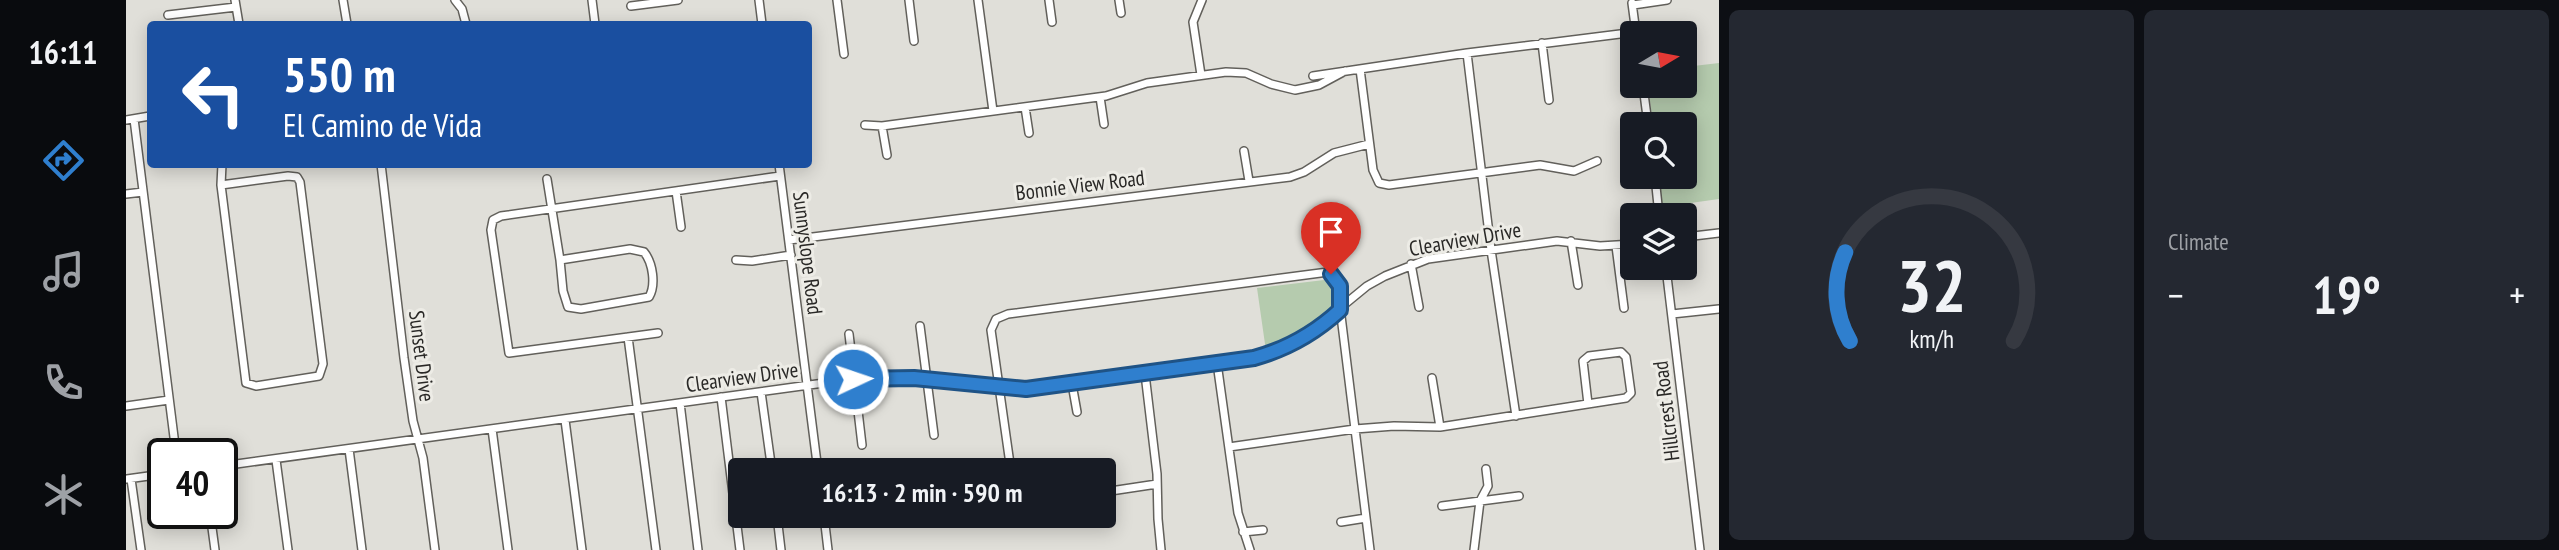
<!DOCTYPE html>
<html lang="en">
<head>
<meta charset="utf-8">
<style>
	:root { --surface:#171b24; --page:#242831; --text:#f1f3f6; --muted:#9ea1a6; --line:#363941; --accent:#2f7fce }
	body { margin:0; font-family:"PT Sans Narrow",sans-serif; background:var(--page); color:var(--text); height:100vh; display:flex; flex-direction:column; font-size:26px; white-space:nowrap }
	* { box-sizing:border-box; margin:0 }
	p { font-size:23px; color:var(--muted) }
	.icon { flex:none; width:38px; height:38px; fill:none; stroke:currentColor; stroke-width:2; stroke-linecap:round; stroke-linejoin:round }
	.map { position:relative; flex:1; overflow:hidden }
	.sheet { display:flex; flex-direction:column; gap:10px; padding:10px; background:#0d0f14; width:840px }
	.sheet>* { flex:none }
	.top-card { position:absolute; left:21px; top:21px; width:665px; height:147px; border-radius:7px; box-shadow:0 4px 18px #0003; background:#1a4fa0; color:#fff; overflow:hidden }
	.needle { width:46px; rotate:80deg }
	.buttons { position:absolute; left:1494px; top:21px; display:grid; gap:14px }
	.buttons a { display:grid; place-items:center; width:77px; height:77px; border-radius:7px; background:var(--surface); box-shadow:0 4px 18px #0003; font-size:35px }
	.speed { position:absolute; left:21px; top:438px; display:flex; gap:14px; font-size:35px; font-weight:700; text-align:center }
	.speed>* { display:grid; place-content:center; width:91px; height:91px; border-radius:50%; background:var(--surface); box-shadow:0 4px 18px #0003; line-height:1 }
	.speed .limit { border:4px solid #111; border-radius:10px; background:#fff; color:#111 }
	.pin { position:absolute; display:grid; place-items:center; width:60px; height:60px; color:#fff; margin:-72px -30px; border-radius:50% 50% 50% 0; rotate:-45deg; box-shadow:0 0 7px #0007 }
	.pin .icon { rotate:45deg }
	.me { position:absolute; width:77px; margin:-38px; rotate:87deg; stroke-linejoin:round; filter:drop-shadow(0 0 5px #0008) }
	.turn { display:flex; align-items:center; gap:24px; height:147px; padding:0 21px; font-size:32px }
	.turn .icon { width:91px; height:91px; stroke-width:2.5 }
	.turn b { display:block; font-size:49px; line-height:60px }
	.big { font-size:52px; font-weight:600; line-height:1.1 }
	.sheet .tile { flex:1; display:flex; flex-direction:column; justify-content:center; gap:10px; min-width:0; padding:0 24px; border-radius:10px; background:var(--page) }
	.sheet .dial { align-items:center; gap:0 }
	.dial svg { height:182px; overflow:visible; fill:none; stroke:var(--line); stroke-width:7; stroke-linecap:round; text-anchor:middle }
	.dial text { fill:var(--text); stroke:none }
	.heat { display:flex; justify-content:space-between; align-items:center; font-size:38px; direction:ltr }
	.sheet .tiles { flex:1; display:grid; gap:10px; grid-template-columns:repeat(2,1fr) }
	.trip { position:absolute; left:602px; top:458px; width:388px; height:70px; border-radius:7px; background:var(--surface); box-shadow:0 4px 18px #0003; font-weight:600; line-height:70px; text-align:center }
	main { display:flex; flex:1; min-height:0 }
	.dock { display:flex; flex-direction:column; width:126px; justify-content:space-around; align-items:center; background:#090b0e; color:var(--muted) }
	.dock .icon { width:49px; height:49px }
	.dock .active { color:var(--accent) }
	.dock b { font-size:32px; color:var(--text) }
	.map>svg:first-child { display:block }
</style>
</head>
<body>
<main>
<nav class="dock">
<b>16:11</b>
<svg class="icon active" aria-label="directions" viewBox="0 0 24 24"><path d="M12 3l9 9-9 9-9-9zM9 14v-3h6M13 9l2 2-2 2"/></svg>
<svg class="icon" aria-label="music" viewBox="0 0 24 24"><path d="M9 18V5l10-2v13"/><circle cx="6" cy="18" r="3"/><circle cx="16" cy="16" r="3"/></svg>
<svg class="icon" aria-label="phone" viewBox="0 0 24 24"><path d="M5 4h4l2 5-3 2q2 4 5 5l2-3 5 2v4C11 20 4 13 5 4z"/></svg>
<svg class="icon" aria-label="climate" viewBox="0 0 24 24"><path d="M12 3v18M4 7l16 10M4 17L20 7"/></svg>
</nav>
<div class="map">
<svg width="1593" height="550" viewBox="0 0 1593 550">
	<rect width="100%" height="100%" fill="#e0dfd9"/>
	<path fill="#b5cbae" d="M1593,63v136l-57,8 -3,-30h26v-53h-32l-5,-38h37v-19z
		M1198,280l8,6 2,22c-15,21 -44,36 -68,43l-9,-63z"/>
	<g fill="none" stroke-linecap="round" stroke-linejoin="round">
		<defs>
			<path id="minor" d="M109,0l4,24
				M217,0l4,24
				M329,0l7,9 4,15
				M466,0l3,24
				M633,0l3,24
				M711,0l7,54
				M783,0l5,41
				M852,0l15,111
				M923,0l3,22
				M993,0l2,13
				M1506,3l4,30
				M1507,5l34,-5
				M505,6l47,-6
				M42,15l68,-8
				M1416,43l7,57
				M1341,53l24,197 25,166
				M1234,69l13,101 6,13 10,2 151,-20 34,6 23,-10
				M1075,75l-8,-53 9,-22
				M1187,76l154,-23 169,-21
				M1517,86l5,38
				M974,97l4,27
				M899,107l4,26
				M8,119l42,334
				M0,120l24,-4
				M739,125l17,1 224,-30 41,-13 79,-11 20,1 25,11 24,6 24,-5 26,-14
				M756,126l5,29
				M1118,151l5,30
				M255,164l23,194 9,63 10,37 12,92
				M653,164l39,307
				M1529,177l4,38
				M421,179l13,81
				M95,185l67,-9 9,1 3,5 23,182 -4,12 -63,10 -10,-3 -25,-198 1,-21
				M550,191l5,36
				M0,194l17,-2
				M1559,237l34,-4
				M663,240l501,-63 14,-5 30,-19 35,-9
				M1445,241l7,44
				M1490,246l8,62
				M504,249l14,3c9,11 12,33 5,45l-68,12 -13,-2 -5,-16 -3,-31z
				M610,260l16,1 39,-6
				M1285,264l8,43
				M1540,268l34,282
				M1546,314l47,-5
				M794,326l14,109
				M532,333l-149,20 -18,-123 2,-10 8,-4 279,-40
				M723,334l13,111
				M502,337l28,213
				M1091,363l21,150 12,37
				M1019,374l12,100 1,45 3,31
				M1306,378l8,49
				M946,384l5,28
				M635,392l11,79
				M595,397l19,153
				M554,403l18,147
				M0,406l43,-6
				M439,420l17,130
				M366,429l16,121
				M1103,447l126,-18 39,-3 46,1 186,-29 5,-5 -5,-36 -5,-5 -32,4 -6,5 5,43
				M223,449l13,101
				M150,460l12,90
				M96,466l631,-87 61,-1 112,11 228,-31 25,-8 27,-14 61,-50 18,-10 43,-17 129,-18 43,5 33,-2
				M885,471l-20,-141 5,-11 12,-5 320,-42c17,9 11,27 13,44l29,234
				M1,479l36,-5
				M5,479l10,71
				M978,492l53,-8
				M1316,506l77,-10
				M84,513l5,37
				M651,516l4,34
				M698,516l4,34
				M1215,522l25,-4
				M1117,532l20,-2
				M1348,550l6,-49 8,-15 -2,-17"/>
		</defs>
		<use href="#minor" stroke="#62605b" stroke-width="10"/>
		<use href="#minor" stroke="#fff" stroke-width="7"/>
	</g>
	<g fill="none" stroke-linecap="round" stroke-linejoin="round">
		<defs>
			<path id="route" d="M727,379l61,-1 112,11 228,-31c33,-9 61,-25 86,-48v-24l-9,-12"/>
		</defs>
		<use href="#route" stroke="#1f5386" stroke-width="18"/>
		<use href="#route" stroke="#2f7fce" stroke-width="12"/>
	</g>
	<g text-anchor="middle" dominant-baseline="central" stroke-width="6" stroke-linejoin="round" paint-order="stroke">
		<g font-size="21" fill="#292826" stroke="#edece6">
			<text transform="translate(954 185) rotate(-7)">Bonnie View Road</text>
			<text transform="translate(1339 239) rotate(-10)">Clearview Drive</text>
			<text transform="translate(682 253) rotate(83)">Sunnyslope Road</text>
			<text transform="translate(296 356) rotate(83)">Sunset Drive</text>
			<text transform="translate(616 377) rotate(-8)">Clearview Drive</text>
			<text transform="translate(1540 411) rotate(-97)">Hillcrest Road</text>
		</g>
	</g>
</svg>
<div class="buttons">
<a><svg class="needle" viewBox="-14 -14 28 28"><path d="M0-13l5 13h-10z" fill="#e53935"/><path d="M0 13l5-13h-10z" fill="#9ea1a6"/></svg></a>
<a><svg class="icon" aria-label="search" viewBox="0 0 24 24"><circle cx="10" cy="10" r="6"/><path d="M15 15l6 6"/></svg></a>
<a><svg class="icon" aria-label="layers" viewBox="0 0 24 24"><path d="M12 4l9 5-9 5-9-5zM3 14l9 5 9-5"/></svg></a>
</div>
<div class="speed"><div class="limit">40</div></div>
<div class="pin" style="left:1205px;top:274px;background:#d93025"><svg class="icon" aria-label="arrive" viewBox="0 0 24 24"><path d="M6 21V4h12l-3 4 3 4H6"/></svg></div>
<svg class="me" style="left:727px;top:379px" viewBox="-20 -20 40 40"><circle r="17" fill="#2f7fce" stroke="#fff" stroke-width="3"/><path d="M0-11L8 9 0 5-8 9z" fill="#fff"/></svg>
<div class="trip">16:13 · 2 min · 590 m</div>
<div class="top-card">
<div class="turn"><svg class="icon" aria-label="left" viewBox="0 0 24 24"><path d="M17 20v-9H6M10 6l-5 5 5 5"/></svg><div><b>550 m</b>El Camino de Vida</div></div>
</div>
</div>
<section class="sheet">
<div class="tiles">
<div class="tile dial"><svg viewBox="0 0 100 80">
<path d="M14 69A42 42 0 1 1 86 69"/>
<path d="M14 69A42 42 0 0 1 12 30" stroke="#2f7fce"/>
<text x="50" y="56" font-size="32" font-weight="700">32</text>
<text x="50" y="72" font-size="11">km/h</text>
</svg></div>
<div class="tile"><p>Climate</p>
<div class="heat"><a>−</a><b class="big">19°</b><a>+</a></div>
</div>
</div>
</section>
</main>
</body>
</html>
